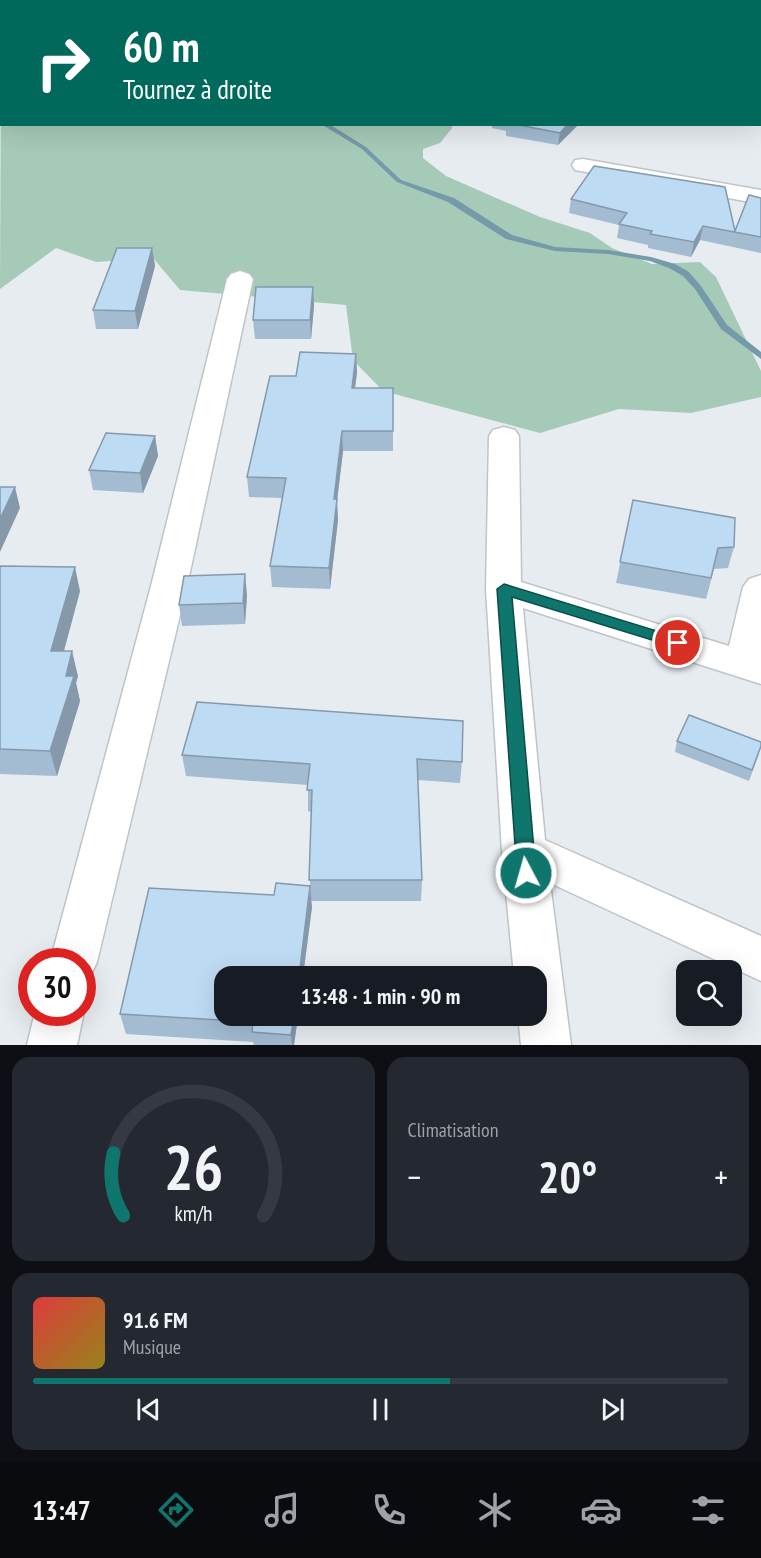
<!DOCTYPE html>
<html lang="fr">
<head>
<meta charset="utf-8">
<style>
	:root { --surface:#171b24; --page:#242831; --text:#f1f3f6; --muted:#9ea1a6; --line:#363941; --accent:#0f766e }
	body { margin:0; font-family:"PT Sans Narrow",sans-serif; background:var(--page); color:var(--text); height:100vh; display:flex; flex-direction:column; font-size:22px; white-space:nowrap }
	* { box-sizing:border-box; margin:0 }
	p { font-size:20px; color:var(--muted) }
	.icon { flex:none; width:33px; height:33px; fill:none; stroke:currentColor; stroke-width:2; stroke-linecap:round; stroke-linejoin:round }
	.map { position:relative; height:1045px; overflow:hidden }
	.drawer { display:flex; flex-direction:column; gap:12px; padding:12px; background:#0d0f14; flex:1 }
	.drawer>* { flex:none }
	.banner { position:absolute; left:0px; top:0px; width:762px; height:126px; box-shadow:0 6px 24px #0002; background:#00695c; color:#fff; overflow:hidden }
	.buttons { position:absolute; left:676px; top:960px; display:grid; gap:12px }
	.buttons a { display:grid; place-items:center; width:66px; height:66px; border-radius:12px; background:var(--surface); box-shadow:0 6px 24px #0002; font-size:30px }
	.speed { position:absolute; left:18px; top:948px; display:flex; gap:12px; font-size:30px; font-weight:700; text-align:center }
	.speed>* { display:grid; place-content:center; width:78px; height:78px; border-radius:50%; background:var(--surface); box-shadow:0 6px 24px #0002; line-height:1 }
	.speed .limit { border:9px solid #d22; background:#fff; color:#111 }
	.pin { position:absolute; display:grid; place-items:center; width:51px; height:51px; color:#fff; margin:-26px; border:3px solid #fff; border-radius:50%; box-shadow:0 2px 6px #0007 }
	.me { position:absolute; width:66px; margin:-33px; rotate:354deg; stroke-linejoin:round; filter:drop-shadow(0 0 4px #0008) }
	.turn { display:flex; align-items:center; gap:21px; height:126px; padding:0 24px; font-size:27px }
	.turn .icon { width:78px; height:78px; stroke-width:2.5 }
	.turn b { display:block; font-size:42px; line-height:51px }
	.big { font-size:45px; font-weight:700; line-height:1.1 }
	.drawer .tile { flex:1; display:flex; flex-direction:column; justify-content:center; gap:9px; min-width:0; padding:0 21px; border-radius:18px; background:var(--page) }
	.drawer .dial { align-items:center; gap:0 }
	.dial svg { height:156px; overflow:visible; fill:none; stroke:var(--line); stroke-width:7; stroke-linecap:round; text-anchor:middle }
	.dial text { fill:var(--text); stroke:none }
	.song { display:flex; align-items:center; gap:18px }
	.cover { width:72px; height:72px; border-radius:9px; background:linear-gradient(135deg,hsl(0 70% 55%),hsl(50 70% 35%)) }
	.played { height:6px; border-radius:3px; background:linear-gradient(90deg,var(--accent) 60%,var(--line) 60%) }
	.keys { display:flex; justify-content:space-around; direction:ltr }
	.heat { display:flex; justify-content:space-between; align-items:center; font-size:33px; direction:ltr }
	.drawer .tiles { flex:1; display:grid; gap:12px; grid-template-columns:1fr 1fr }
	.tile:last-child { grid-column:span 2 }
	.trip { position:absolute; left:214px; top:966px; width:333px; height:60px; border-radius:18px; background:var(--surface); box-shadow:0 6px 24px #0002; font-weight:700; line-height:60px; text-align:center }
	.menu { display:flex; height:96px; justify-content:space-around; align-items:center; background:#090b0e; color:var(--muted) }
	.menu .icon { width:42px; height:42px }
	.menu .selected { color:var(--accent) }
	.menu b { font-size:27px; color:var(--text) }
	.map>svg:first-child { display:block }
</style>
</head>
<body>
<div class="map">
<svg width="761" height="1045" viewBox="0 0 761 1045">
	<rect width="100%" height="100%" fill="#e7ecf1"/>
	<path fill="#a6cab8" d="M1,63l1,61h442l9,3 -13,16 -17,6v9l23,18 94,41 50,16 22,15 40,16 48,-2 16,15 45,94v26l-70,16 -72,-4 -79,24 -157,-42 -30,-31 -7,-55 -166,-15 -27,-32 -57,4 -40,-14 -56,41z"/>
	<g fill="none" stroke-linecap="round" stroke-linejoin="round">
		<path fill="#759aa9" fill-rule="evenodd" d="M275,0h8l-10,2z
			M321,124h8l37,23 35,33 53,18 58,37 43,12 53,3 43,7 24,7 14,8 12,14 26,39 34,27v7l-40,-30 -26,-40 -12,-13 -14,-8 -19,-7 -42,-7 -53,-3 -49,-12 -58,-37 -51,-20 -35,-33z"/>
		<defs>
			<path id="street" d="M40,0h16l1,2h-16z
				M0,31h2v10h-2z
				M583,159l178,31v14l-186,-34 -3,-5 3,-5z
				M240,271l9,3 4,5 -66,307 -90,376 -7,15 -8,3v-18h-32l101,-376 76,-307 4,-5z
				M504,427l11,3 4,6 2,146 208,64 14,-59 6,-8 12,-4v109l-238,-76 22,232 216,96v45l-211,-98 21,162h-50l-3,-29h19v-40h-23l-12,-125 -16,-262 3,-153 4,-6z
				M82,1008l2,4 -7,33h-50l8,-33h47z"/>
		</defs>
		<use href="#street" stroke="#bfc4c8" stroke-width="3"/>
		<use href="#street" fill="#fff" fill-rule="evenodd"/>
	</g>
	<path fill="#a3bcd2" d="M492,124h87l-21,21 -52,-9v-5l-14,-3z
		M761,198v55l-61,-13 -9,17 -43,-9v-3l-31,-7 2,-13 -50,-12 2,-14 164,32z
		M152,248l3,18 -17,63h-42l-3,-19z
		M313,287l1,19 -3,33h-56l-2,-19z
		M356,354l1,19 -2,15h38v63h-50l-6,50 1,19 -8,69 -58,-2 -2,-21 12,-68 -33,-1 -2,-20 49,-101z
		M155,436l3,20 -15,37 -50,-3 -4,-20z
		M633,500l101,47 -6,21 -14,1 -8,30 -90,-16z
		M0,566l80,25 -16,60 14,25 -2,7 4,18 -23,75 -57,-2z
		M247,595l-2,29 -63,2 -3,-21z
		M197,702l265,60 -2,21 -42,-3 4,100 -1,21h-110l1,6 -9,69h-78v40h73l-4,29h-40l-1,-3 -127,-8 -6,-20 154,-119 36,-9 1,-74 -3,-1v-26l-122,-9 -4,-21z
		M677,741l82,13 -10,27 -74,-29z"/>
	<path fill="#8599ab" d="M568,124h11l-21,21 2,-12z
		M703,226l-3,14 -9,17 3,-15z
		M152,248l3,18 -17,63 -3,-18z
		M313,287l1,19 -3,33 -1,-19z
		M356,354l1,19 -5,35v-20z
		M342,431l1,20 -6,50 1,19 -8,69 -1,-21 5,-69z
		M155,436l3,20 -15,37 -3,-20z
		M15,487l5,21 -20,44v-33z
		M75,567l5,24 -23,85 -6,-25z
		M245,574l2,21 -2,29 -2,-21z
		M72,651l6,25 -2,7 4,18 -23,75 -7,-25 16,-75z
		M310,886l2,21 -9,69h-4z
		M294,1016h4l-4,29h-2l-1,-10z"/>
	<path fill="#bedbf4" stroke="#8599ab" stroke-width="1.5" d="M0,0h26v2h-24v6h-2z
		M739,0h22v81l-1,-79h-22z
		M514,124h54l-8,9z
		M594,166l131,21 10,44 14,-36 12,3v39l-58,-11 -9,16 -44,-8 2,-3 -33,-7 8,-11 -56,-14z
		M117,248h35l-17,63 -42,-1z
		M256,287h57l-3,33h-57z
		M300,352l56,2 -4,34h41v43h-51l-8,68h3l-8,69 -59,-2 16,-88 -39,-1 23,-101h26z
		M106,433l49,3 -15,37 -51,-3z
		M0,487h15l-15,32z
		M633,500l102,18 -1,29 -16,1 -7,30 -91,-16z
		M0,566l75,1 -24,84h21l-6,25h8l-24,75 -50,-2z
		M245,574l-2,29 -64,2 5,-29z
		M197,702l266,19 -1,41 -45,-3 5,121h-113l3,-90h-5l3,-26 -128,-9z
		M689,715l72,27v4l-9,24 -75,-29z
		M276,883l34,3 -11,90h-74v40h69l-3,19 -39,-3 1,-10 -133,-8 29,-126 125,7z"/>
	<path fill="#0f766e" stroke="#0a4d48" stroke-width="1.5" d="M504,584l179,55 2,4 -7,5 -166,-51 24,276 -3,5 -7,3 -6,-3 -3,-5 -20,-284z"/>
</svg>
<div class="buttons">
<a><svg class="icon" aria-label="search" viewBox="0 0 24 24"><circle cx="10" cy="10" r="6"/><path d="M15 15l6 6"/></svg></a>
</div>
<div class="speed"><div class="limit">30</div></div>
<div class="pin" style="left:678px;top:643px;background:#d93025"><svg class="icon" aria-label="arrive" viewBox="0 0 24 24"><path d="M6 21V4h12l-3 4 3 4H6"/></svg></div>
<svg class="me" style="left:526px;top:873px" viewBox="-20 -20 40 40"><circle r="17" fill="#0f766e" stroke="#fff" stroke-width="3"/><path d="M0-11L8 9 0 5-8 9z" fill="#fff"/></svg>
<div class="trip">13:48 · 1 min · 90 m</div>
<div class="banner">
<div class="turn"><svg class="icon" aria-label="right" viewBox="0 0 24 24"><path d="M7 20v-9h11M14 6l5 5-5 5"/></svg><div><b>60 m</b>Tournez à droite</div></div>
</div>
</div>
<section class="drawer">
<div class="tiles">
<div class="tile dial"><svg viewBox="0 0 100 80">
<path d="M14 69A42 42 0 1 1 86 69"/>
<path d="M14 69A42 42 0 0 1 9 37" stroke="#0f766e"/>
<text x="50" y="56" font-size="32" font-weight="700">26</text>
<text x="50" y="72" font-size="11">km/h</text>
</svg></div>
<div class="tile"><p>Climatisation</p>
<div class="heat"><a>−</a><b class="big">20°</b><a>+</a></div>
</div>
<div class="tile">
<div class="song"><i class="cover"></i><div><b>91.6 FM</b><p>Musique</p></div></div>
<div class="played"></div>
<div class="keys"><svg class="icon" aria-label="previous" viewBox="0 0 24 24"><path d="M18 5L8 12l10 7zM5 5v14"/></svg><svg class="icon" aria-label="pause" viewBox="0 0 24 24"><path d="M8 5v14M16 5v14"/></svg><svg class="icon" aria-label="next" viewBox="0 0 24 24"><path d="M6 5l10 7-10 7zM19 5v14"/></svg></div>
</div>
</div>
</section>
<nav class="menu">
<b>13:47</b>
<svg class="icon selected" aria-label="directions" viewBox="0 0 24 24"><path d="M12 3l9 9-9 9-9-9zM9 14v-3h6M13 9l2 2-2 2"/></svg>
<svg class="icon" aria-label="music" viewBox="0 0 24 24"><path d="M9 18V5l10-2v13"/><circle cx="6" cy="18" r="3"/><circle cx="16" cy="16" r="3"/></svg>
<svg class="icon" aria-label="phone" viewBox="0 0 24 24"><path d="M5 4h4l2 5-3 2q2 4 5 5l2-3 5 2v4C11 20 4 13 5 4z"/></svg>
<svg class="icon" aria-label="climate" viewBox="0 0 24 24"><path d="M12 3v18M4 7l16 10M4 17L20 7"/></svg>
<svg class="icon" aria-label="car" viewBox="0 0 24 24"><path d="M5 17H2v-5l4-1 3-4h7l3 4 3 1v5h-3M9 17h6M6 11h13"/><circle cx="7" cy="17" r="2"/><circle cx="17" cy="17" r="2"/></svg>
<svg class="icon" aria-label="filters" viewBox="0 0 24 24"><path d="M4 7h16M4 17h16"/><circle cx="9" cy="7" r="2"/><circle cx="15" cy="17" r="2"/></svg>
</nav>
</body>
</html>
